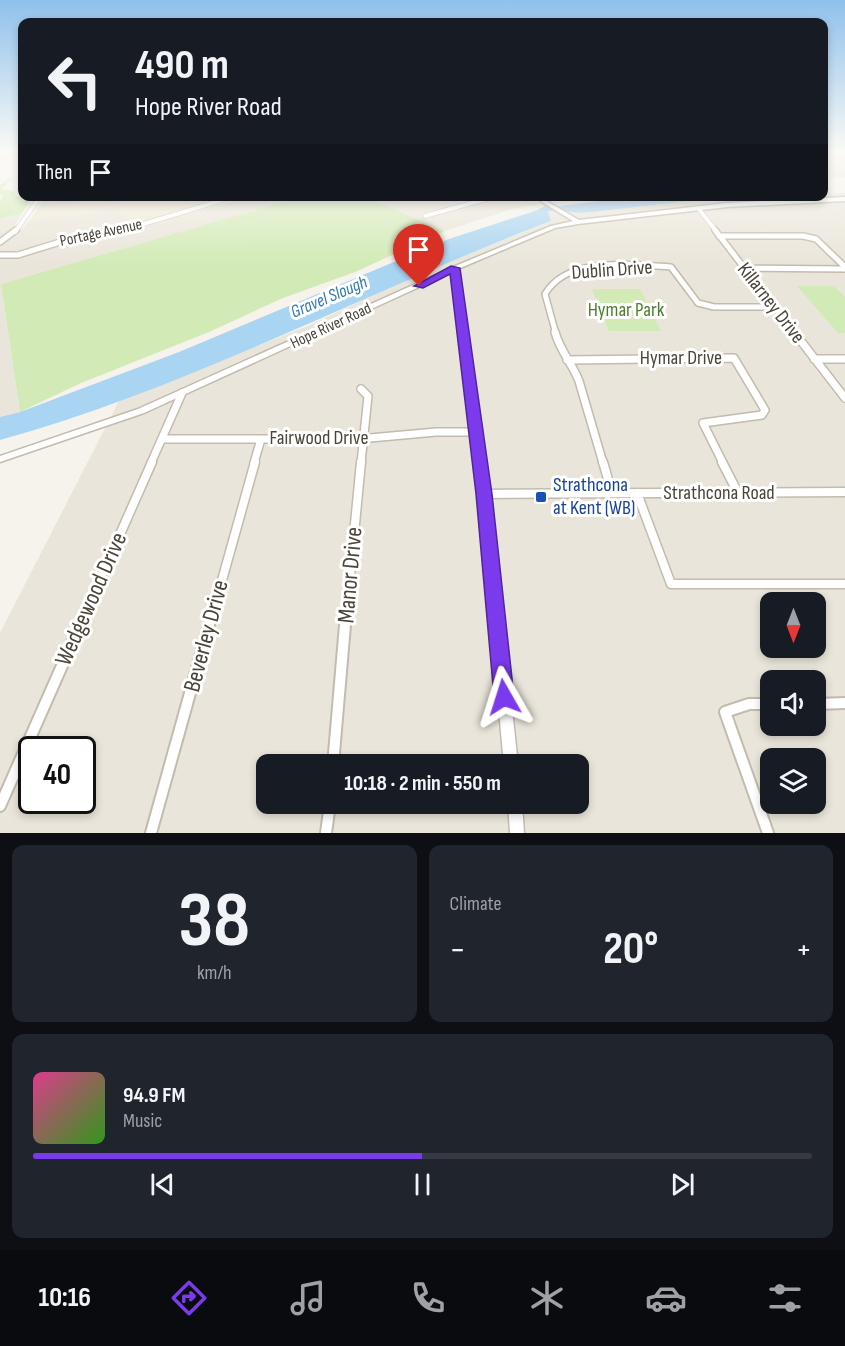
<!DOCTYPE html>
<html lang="en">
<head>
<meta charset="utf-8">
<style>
	:root { --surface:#171b24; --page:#20242c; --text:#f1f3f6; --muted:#9ea1a6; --line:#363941; --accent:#7c3aed }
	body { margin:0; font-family:"Sofia Sans Condensed",sans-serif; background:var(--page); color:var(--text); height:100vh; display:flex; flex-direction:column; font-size:22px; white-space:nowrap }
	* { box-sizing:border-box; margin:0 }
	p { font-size:20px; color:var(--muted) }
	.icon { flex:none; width:33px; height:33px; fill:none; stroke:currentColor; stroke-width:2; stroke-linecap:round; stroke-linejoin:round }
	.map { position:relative; height:833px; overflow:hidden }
	.details { display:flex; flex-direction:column; gap:12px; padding:12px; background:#0d0f14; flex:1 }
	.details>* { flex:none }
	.hud { position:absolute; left:18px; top:18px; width:810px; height:183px; border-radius:12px; box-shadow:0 3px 9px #0003; background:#171b24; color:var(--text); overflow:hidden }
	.needle { width:39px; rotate:180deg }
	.controls { position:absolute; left:760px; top:592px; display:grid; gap:12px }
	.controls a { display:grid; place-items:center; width:66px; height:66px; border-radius:12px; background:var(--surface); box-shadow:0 3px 9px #0003; font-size:30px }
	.speed { position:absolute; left:18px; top:736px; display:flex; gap:12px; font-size:30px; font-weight:700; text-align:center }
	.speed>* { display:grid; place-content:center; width:78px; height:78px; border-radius:50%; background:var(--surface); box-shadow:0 3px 9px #0003; line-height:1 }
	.speed .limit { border:3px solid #111; border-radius:9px; background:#fff; color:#111 }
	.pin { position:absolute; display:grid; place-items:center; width:51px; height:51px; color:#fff; margin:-62px -26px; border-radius:50% 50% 50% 0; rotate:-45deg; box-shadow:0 0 6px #0007 }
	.pin .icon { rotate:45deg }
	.me { position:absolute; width:66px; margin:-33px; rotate:354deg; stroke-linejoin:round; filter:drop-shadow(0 0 4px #0008) }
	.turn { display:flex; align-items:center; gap:21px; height:126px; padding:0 18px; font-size:27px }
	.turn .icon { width:78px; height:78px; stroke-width:2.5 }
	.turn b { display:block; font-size:42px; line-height:51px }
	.then { display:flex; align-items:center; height:57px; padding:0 18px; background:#0003; gap:12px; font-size:22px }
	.big { font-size:45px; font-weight:700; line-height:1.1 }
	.details .tile { flex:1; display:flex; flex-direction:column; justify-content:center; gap:9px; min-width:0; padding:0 21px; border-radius:12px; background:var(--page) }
	.details .dial { align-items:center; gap:0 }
	.dial b { font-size:78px; line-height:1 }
	.song { display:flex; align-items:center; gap:18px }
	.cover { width:72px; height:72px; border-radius:9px; background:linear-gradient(135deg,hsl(330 70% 55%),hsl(110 70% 35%)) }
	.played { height:6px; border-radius:3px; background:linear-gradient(90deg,var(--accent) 50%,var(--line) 50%) }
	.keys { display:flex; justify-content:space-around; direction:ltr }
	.heat { display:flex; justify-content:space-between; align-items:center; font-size:33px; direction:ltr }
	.details .tiles { flex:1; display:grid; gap:12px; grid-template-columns:1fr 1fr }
	.tile:last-child { grid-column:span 2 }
	.trip { position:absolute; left:256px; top:754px; width:333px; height:60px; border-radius:12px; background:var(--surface); box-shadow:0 3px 9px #0003; font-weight:700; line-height:60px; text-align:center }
	.tab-bar { display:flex; height:96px; justify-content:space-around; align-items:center; background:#090b0e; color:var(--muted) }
	.tab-bar .icon { width:42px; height:42px }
	.tab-bar .current { color:var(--accent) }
	.tab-bar b { font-size:27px; color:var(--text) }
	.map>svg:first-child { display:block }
</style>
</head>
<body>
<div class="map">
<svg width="845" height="833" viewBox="0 0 845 833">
	<rect width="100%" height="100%" fill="#f6f3ec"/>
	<path fill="#eae5da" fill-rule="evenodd" d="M824,151h21v26l-21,1z
		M824,193h21v640h-845v-200l120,-234 188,-73 104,-49 139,-56 -3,-10 19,-2 7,4h9l141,-16 100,-1zM771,603h45v45h-45zM771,681h45v45h-45zM32,750h50v51h-50zM771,759h45v45h-45zM267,765h312v39h-312z
		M106,196v2l-69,12 6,-9 -2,-4z
		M527,196l13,8 -28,5 -67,22 -77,-34z
		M239,197h61l-299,87 19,128 -20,5v-198l22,-6 -9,16h9l6,-7 38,-6 3,2 47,-12 15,20 -33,8h13l123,-33z"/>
	<path fill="#efe8d6" d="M106,197h125l-100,29 -16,-20 -47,12 -2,-2 -38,6 9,-12z"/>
	<path fill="#d2eab5" d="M9,178h4l-11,11 12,2 1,5 12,1 3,4 -8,12 -22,6v-19l3,-4 -3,-2v-9z
		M300,197h67l78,34 -90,41 -72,26 -74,34 -128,51 -61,29 -19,-128z
		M797,286h37l11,11v36h-7z
		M592,289h48l21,42h-52z"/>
	<path fill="#a9d4f2" d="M631,197h93l-141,16c-13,0 -21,-4 -35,-2l3,10c-184,70 -360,166 -551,219v-23l20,-5 159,-60 270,-113 95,-31z"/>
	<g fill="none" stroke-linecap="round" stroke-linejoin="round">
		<path stroke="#a9d4f2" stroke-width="1.5" d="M530,215l15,-8h8"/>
		<defs>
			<path id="minor-far4" d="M824,152h21
				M698,208l19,24
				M425,216l72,-20
				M15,232l22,-31 -3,-5
				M117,232l119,-36"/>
			<path id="minor-far3" d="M715,230l80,104
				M719,236h84l13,3 29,28
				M0,242l16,-12
				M0,255h18l68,-21 36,-4
				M744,268l101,1
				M556,334l-11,-40c23,-39 87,-29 126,-27l27,36 16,4h60"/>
			<path id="minor-far2" d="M555,332c5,19 17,31 24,49l24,82
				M794,332l51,66
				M814,359h31
				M567,360l167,-2 31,52 -3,5 -59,8 20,40
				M162,439h197l77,-7h40
				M151,463l31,-70
				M254,463l7,-24
				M361,463l7,-67 -7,-7"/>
			<path id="minor-far1" d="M603,462l9,31
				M722,462l16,31
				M637,493l34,91h174
				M484,494l361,-2
				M79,627l73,-165
				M209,627l46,-165
				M345,627l16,-165"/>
			<path id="minor" d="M816,704l29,-1
				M333,765l12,-140
				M0,806l80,-181
				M151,833l58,-208
				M326,833l4,-29
				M768,833l-43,-121 24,-8h22"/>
			<path id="tertiary" d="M532,196h6l41,24 148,-17 118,-6v4l-118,6 -149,17 -23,4 -97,41 31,225 29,271h-14l-25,-271 -27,-222 -308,141 -144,49v-6l138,-47 315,-142 98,-41 22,-5z
				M508,804h14l2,29h-14z"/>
			<path id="secondary" d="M22,154v2l-22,1v-2z"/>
		</defs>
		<use href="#minor-far4" stroke="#c2bbae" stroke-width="5"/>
		<use href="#minor-far3" stroke="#c2bbae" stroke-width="8"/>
		<use href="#minor-far2" stroke="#c2bbae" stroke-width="10"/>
		<use href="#minor-far1" stroke="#c2bbae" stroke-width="11"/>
		<use href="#minor" stroke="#c2bbae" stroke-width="14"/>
		<use href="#tertiary" stroke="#c2bbae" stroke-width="3"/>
		<use href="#secondary" stroke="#d6c79b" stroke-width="3"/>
		<use href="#minor-far4" stroke="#fff" stroke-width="4"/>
		<use href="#minor-far3" stroke="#fff" stroke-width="5"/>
		<use href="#minor-far2" stroke="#fff" stroke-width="7"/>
		<use href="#minor-far1" stroke="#fff" stroke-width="8"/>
		<use href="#minor" stroke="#fff" stroke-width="10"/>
		<use href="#tertiary" fill="#fff" fill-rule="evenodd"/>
		<use href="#secondary" fill="#fff3cd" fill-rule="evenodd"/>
	</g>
	<linearGradient id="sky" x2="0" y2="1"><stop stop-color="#8fc1ec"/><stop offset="0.57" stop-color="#fbfaf6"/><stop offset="1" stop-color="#fbfaf6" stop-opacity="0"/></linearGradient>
	<rect width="845" height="267" fill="url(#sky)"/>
	<path fill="#7c3aed" stroke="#51269a" stroke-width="1.5" d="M451,266l9,2 32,226 22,203 -3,7 -7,3 -7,-3 -3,-7 -18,-203 -26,-220 -27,14 -9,-2z"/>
	<rect fill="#1a4fb4" stroke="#fff" stroke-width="2" x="535" y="491" width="12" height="12" rx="3"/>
	<g text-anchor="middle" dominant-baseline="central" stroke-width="6" stroke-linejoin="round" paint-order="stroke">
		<g font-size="16" fill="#4b4439" stroke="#fff">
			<text transform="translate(101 233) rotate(-12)">Portage Avenue</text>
			<text transform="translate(331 326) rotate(-25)">Hope River Road</text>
		</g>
		<g font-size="18" font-style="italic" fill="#2e7ab2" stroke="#fff">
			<text transform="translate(329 297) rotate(-23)">Gravel Slough</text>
		</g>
		<g font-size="20" fill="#4b4439" stroke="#fff">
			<text transform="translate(612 270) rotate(-4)">Dublin Drive</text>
			<text transform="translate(771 303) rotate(52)">Killarney Drive</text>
			<text x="681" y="358">Hymar Drive</text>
			<text x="319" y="438">Fairwood Drive</text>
			<text x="719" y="493">Strathcona Road</text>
		</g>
		<g font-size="20" fill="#4a7f2a" stroke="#fff">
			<text x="626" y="310">Hymar Park</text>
		</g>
		<g font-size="20" fill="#164399" stroke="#fff" text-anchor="start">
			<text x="553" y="485">Strathcona<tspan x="553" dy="23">at Kent (WB)</tspan></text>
		</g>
		<g font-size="24" fill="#4b4439" stroke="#fff">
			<text transform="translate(350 575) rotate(-85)">Manor Drive</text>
			<text transform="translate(91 599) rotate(-66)">Wedgewood Drive</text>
			<text transform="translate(206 636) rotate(-75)">Beverley Drive</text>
		</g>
	</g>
</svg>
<div class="controls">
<a><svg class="needle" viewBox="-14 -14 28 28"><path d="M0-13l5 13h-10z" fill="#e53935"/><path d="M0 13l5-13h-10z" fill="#9ea1a6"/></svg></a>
<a><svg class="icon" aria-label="sound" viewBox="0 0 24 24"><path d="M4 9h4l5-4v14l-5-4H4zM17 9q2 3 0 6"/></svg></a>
<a><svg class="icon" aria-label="layers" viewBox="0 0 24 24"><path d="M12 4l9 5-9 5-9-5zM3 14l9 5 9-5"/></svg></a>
</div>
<div class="speed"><div class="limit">40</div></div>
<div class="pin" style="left:419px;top:286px;background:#d93025"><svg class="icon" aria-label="arrive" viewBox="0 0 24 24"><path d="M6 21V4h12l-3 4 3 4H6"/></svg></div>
<svg class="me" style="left:504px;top:697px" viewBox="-20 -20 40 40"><path d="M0-17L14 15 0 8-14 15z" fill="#7c3aed" stroke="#fff" stroke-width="4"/></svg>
<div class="trip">10:18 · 2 min · 550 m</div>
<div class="hud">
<div class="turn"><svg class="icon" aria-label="left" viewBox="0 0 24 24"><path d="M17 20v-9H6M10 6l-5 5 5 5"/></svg><div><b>490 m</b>Hope River Road</div></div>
<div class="then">Then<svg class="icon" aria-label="arrive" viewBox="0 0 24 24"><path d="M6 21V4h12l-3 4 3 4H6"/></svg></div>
</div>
</div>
<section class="details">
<div class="tiles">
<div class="tile dial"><b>38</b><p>km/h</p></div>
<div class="tile"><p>Climate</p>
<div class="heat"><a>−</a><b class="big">20°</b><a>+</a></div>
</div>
<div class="tile">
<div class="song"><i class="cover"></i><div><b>94.9 FM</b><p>Music</p></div></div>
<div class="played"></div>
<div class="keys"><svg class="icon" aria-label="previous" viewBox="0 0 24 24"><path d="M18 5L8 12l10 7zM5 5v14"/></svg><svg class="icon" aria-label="pause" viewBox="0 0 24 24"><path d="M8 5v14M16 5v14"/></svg><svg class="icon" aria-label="next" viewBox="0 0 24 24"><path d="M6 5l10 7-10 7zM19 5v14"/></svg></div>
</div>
</div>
</section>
<nav class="tab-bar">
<b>10:16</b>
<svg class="icon current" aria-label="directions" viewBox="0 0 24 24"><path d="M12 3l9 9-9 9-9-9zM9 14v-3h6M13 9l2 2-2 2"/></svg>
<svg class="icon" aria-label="music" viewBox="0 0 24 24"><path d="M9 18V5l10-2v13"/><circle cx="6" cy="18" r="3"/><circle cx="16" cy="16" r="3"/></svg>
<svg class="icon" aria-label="phone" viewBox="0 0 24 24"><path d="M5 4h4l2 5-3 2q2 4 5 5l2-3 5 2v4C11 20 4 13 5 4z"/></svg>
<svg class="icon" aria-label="climate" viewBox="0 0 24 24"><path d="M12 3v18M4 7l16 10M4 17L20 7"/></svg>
<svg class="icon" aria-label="car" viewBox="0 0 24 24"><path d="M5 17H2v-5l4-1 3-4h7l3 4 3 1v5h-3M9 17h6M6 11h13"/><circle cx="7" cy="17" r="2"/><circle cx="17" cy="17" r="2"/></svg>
<svg class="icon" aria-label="filters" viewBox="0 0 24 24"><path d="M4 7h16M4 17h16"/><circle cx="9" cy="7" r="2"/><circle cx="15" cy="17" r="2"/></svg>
</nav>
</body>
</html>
